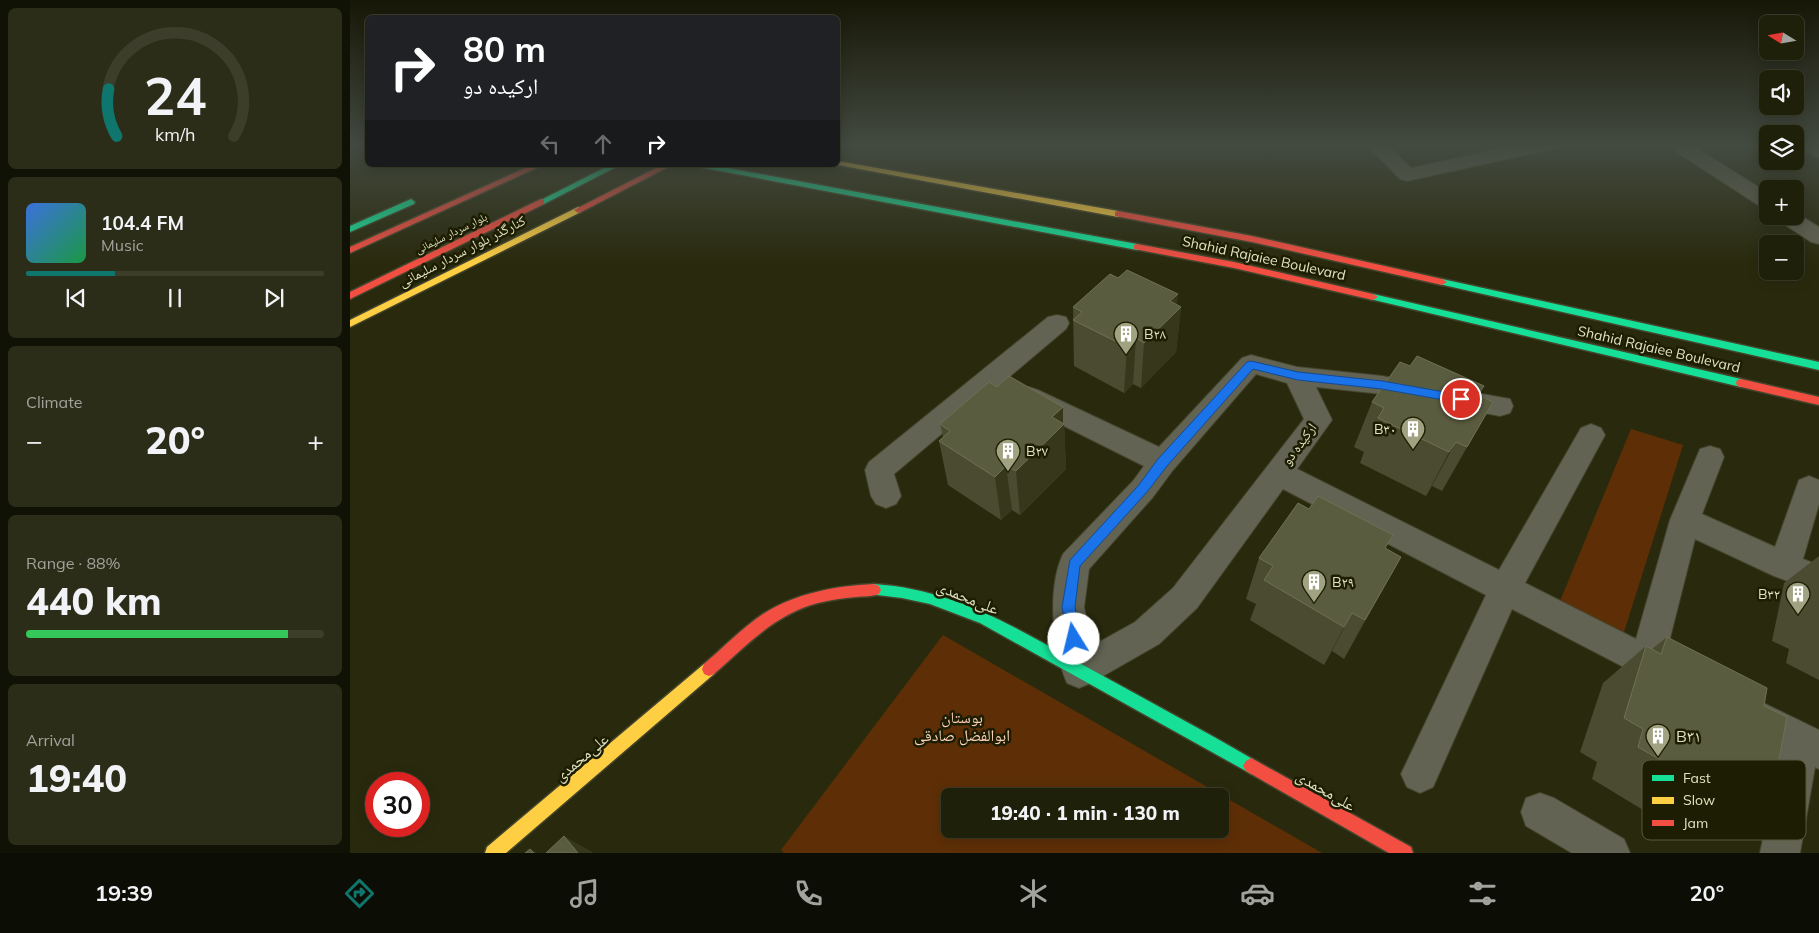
<!DOCTYPE html>
<html lang="en">
<head>
<meta charset="utf-8">
<style>
	:root { --surface:#1f200a; --page:#2c2d18; --text:#f1f3f6; --muted:#a1a39c; --line:#3c3e2b; --accent:#0f766e }
	body { margin:0; font-family:Mulish,"Noto Naskh Arabic",sans-serif; background:var(--page); color:var(--text); height:100vh; display:flex; flex-direction:column; font-size:19px; white-space:nowrap }
	* { box-sizing:border-box; margin:0 }
	p { font-size:16px; color:var(--muted) }
	.icon { flex:none; width:28px; height:28px; fill:none; stroke:currentColor; stroke-width:2; stroke-linecap:round; stroke-linejoin:round }
	.map { position:relative; flex:1; overflow:hidden }
	.drawer { display:flex; flex-direction:column; gap:8px; padding:8px; background:#111206; width:350px }
	.drawer>* { flex:none }
	.banner { position:absolute; left:15px; top:15px; width:475px; height:152px; border-radius:8px; box-shadow:0 2px 12px #0003,0 0 0 1px var(--line); background:#202124; color:#fff; overflow:hidden }
	.needle { width:32px; rotate:281deg }
	.controls { position:absolute; left:1409px; top:15px; display:grid; gap:10px }
	.controls a { display:grid; place-items:center; width:45px; height:45px; border-radius:8px; background:var(--surface); box-shadow:0 2px 12px #0003,0 0 0 1px var(--line); font-size:25px }
	.speed { position:absolute; left:15px; top:772px; display:flex; gap:10px; font-size:25px; font-weight:700; text-align:center }
	.speed>* { display:grid; place-content:center; width:65px; height:65px; border-radius:50%; background:var(--surface); box-shadow:0 2px 12px #0003,0 0 0 1px var(--line); line-height:1 }
	.speed .limit { border:8px solid #d22; background:#fff; color:#111 }
	.pin { position:absolute; display:grid; place-items:center; width:42px; height:42px; color:#fff; margin:-21px; border:2px solid #fff; border-radius:50%; box-shadow:0 1px 5px #0007 }
	.me { position:absolute; width:55px; margin:-28px; rotate:351deg; stroke-linejoin:round; filter:drop-shadow(0 0 4px #0008) }
	.turn { display:flex; align-items:center; gap:18px; height:105px; padding:0 15px; font-size:22px }
	.turn .icon { width:65px; height:65px; stroke-width:2.5 }
	.turn b { display:block; font-size:35px; line-height:42px }
	.lanes { display:flex; align-items:center; height:48px; padding:0 15px; background:#0003; justify-content:center; gap:25px; direction:ltr }
	.lanes .off { opacity:.35 }
	.big { font-size:38px; font-weight:800; line-height:1.1 }
	.drawer .tile { flex:1; display:flex; flex-direction:column; justify-content:center; gap:8px; min-width:0; padding:0 18px; border-radius:8px; background:var(--page) }
	.drawer .dial { align-items:center; gap:0 }
	.dial svg { height:130px; overflow:visible; fill:none; stroke:var(--line); stroke-width:7; stroke-linecap:round; text-anchor:middle }
	.dial text { fill:var(--text); stroke:none }
	.song { display:flex; align-items:center; gap:15px }
	.cover { width:60px; height:60px; border-radius:8px; background:linear-gradient(135deg,hsl(220 70% 55%),hsl(140 70% 35%)) }
	.played { height:5px; border-radius:2px; background:linear-gradient(90deg,var(--accent) 30%,var(--line) 30%) }
	.keys { display:flex; justify-content:space-around; direction:ltr }
	.heat { display:flex; justify-content:space-between; align-items:center; font-size:28px; direction:ltr }
	.charge { height:8px; border-radius:4px; background:linear-gradient(90deg,#34c759 88%,var(--line) 0) }
	.trip { position:absolute; left:591px; top:788px; width:288px; height:50px; border-radius:8px; background:var(--surface); box-shadow:0 2px 12px #0003,0 0 0 1px var(--line); font-weight:800; line-height:50px; text-align:center }
	.tabs { display:flex; height:80px; justify-content:space-around; align-items:center; background:#0c0d04; color:var(--muted) }
	.tabs .icon { width:35px; height:35px }
	.tabs .active { color:var(--accent) }
	.tabs b { font-size:22px; color:var(--text) }
	main { display:flex; flex:1; min-height:0 }
	.map>svg:first-child { display:block }
</style>
</head>
<body>
<main>
<section class="drawer">
<div class="tile dial"><svg viewBox="0 0 100 80">
<path d="M14 69A42 42 0 1 1 86 69"/>
<path d="M14 69A42 42 0 0 1 9 40" stroke="#0f766e"/>
<text x="50" y="56" font-size="32" font-weight="700">24</text>
<text x="50" y="72" font-size="11">km/h</text>
</svg></div>
<div class="tile">
<div class="song"><i class="cover"></i><div><b>104.4 FM</b><p>Music</p></div></div>
<div class="played"></div>
<div class="keys"><svg class="icon" aria-label="previous" viewBox="0 0 24 24"><path d="M18 5L8 12l10 7zM5 5v14"/></svg><svg class="icon" aria-label="pause" viewBox="0 0 24 24"><path d="M8 5v14M16 5v14"/></svg><svg class="icon" aria-label="next" viewBox="0 0 24 24"><path d="M6 5l10 7-10 7zM19 5v14"/></svg></div>
</div>
<div class="tile"><p>Climate</p>
<div class="heat"><a>−</a><b class="big">20°</b><a>+</a></div>
</div>
<div class="tile"><p>Range · 88%</p><b class="big">440 km</b><div class="charge"></div></div>
<div class="tile"><p>Arrival</p><b class="big">19:40</b></div>
</section>
<div class="map">
<svg width="1469" height="853" viewBox="0 0 1469 853">
	<rect width="100%" height="100%" fill="#292a0d"/>
	<path fill="#5e2f07" fill-rule="evenodd" d="M1281,429l52,16 -59,187 -66,-26z
		M593,635l379,218h-538l-3,-3zM600,796h270v33h-270z"/>
	<g fill="none" stroke-linecap="round" stroke-linejoin="round">
		<defs>
			<path id="street" d="M1016,144h20l25,24 111,-24h36l-2,4 -7,2 -142,31 -7,-2z
				M1448,144h21v13c-8,-2 -17,-6 -21,-13z
				M1328,145h14l76,48v16l-7,-2 -83,-54 -3,-4z
				M1445,212l24,15v17l-8,-2 -32,-21 -2,-5h18z
				M707,315l9,2 3,6 -3,6 -172,145 7,22 -5,8 -10,4 -10,-4 -5,-8 -6,-26 4,-8 179,-145z
				M901,355l46,12 85,9 128,23 3,7 -3,7 -10,3 -118,-22 -66,-7 16,33 -35,49 202,101 82,-142 10,-4 10,4 4,7 -80,148 111,56 34,-119 30,-71 10,-3 10,3 4,8 -22,57 73,33 24,-67 10,-4 10,4v24l-16,55 16,6v28l-45,-17 -79,-37 -29,115 14,7 5,12 -5,12 -12,5 -156,-81 -79,178 -13,6 -13,-6 -6,-13 85,-179 -203,-106 -86,119 -38,36 -68,39 -12,5 -12,-5c-15,-34 -20,-95 -4,-129l70,-73 11,-15 -124,-62 -4,-7 4,-7 9,-3 9,3 121,57 83,-89zM906,374l31,9 17,36 -131,169 -38,34 -43,24 -8,-39 5,-38 64,-72 20,-27z
				M1401,697l68,33v39l-4,-2 -15,86h-40l21,-103 -43,-22 -5,-13 5,-13z
				M1190,793l14,5 70,41 6,14h-58l-46,-27 -5,-14 5,-14z"/>
			<path id="fast" d="M260,165h10l-76,39 -3,1 -4,-3z
				M345,165h17l425,79 5,3 -5,3 -438,-83z
				M61,199l4,3 -1,2 -64,28v-6z
				M1092,279l377,83v8l-380,-86v-4z
				M1023,294l368,85 5,4 -5,4 -371,-88 -2,-2z
				M524,584c86,6 146,47 220,87 54,30 109,59 162,90l3,5 -3,5 -5,3 -5,-3 -266,-148 -50,-19 -28,-6 -33,-4 -2,-4 2,-4z"/>
			<path id="slow" d="M488,161l280,50 4,3 -4,3 -280,-52h-2z
				M228,207l3,1v4l-231,115v-7z
				M359,662l5,2 2,5 -2,5 -208,179h-21l2,-6 217,-183z"/>
			<path id="jam" d="M182,165h11l-193,88v-6z
				M312,165h10l-91,47 -3,1 -4,-3z
				M191,199l3,1v4l-194,95v-7z
				M768,211l134,25 190,43 5,3 -5,3 -190,-43 -137,-26v-4z
				M787,244l97,18 139,32 5,3 -5,3 -139,-32 -100,-19v-4z
				M1391,379l78,18v8l-82,-19 -1,-3 1,-3z
				M524,584l5,2 2,4 -2,4c-8,3 -15,2 -23,3 -13,1 -26,3 -38,6 -43,11 -72,43 -104,71l-5,2 -5,-2 -2,-5 2,-5c19,-16 38,-36 59,-50 33,-21 72,-28 111,-30z
				M901,758l160,89 2,6h-24l-143,-82 -3,-5 3,-5z"/>
		</defs>
		<use href="#street" stroke="#44452c" stroke-width="2"/>
		<use href="#fast" stroke="#44452c" stroke-width="3"/>
		<use href="#slow" stroke="#44452c" stroke-width="3"/>
		<use href="#jam" stroke="#44452c" stroke-width="3"/>
		<use href="#street" fill="#636353" fill-rule="evenodd"/>
		<use href="#fast" fill="#16e098" fill-rule="evenodd"/>
		<use href="#slow" fill="#ffcf43" fill-rule="evenodd"/>
		<use href="#jam" fill="#f24e42" fill-rule="evenodd"/>
	</g>
	<path fill="#4a4b30" d="M827,305l4,2 -5,45 -35,36 -8,-4 -9,9 -50,-27 -1,-59z
		M1129,395l14,7 -51,89 -10,-5 -6,10 -66,-33 4,-11 -10,-5 18,-45z
		M713,423l1,1 2,45 -46,46 -8,-5 -11,10 -53,-35 -9,-44 4,-4 -3,-13z
		M1036,549l15,8 -57,102 -12,-8 -8,14 -74,-45 6,-16 -10,-5 13,-41z
		M1469,556v124l-33,-17 3,-14 -17,-8 12,-58z
		M1317,637l97,69 7,95 -59,29 -2,-1 -19,10 -99,-60 5,-17 -17,-10 23,-69 43,-37 6,3z"/>
	<path fill="#36371b" d="M828,294l-2,18 5,-5 -5,45 -35,36 3,-45 26,-42z
		M786,338l-3,46 -9,9 3,-46z
		M1143,402l-51,89 25,-44z
		M713,407v18l1,-1 2,45 -46,46 -4,-44 36,-54z
		M1106,442l-24,44 -6,10 23,-44z
		M656,466l6,44 -11,10 -6,-43z
		M1051,557l-23,41 -34,61 21,-39z
		M1002,613l-20,38 -8,14 20,-38z
		M214,836l30,17h-16z
		M180,849l8,4h-4z"/>
	<path fill="#5a5c3f" stroke="#6f7154" d="M777,270l51,24 -8,7 11,6 -37,36 -8,-5 -9,9 -54,-27 9,-8 -9,-5 37,-33 8,4z
		M1067,356l67,30 -6,9 15,7 -26,45 -11,-5 -7,10 -71,-34 6,-10 -12,-6 28,-40 10,4z
		M659,376l54,31 -11,10 12,7 -48,47 -10,-5 -11,11 -56,-36 11,-10 -10,-7 49,-42 8,5z
		M968,496l75,39 -8,13 16,9 -36,63 -13,-7 -8,14 -80,-47 9,-14 -14,-8 39,-55 11,6z
		M1317,637l100,51 -3,18 23,11 -16,84 -18,-10 -4,20 -111,-64 5,-18 -19,-11 22,-72 15,8z
		M214,836l14,17h-32z
		M180,849l4,4h-9z"/>
	<linearGradient id="sky" x2="0" y2="1"><stop stop-color="#171707"/><stop offset="0.55" stop-color="#434a40"/><stop offset="1" stop-color="#434a40" stop-opacity="0"/></linearGradient>
	<rect width="1469" height="264" fill="url(#sky)"/>
	<path fill="#1a73e8" stroke="#114b97" d="M901,361l47,11 84,9 79,14 5,4 -5,4 -79,-14 -84,-9 -45,-11 -86,97 -20,26 -67,74 -5,41 5,32 -2,4 -4,2 -5,-2 -7,-36 8,-47 68,-74 20,-27 89,-97z"/>
	<defs>
		<symbol id="building-pin" viewBox="-11 -11 22 30"><path d="M0 17L-7.5 6A9.5 9.5 0 1 1 7.5 6Z" fill="#a0a281" stroke="#1c1d02"/><path d="M-4-6H4V6H1V3H-1V6H-4ZM-2.5-4.3h1.7v1.8h-1.7ZM.8-4.3h1.7v1.8H.8ZM-2.5-1h1.7V.8h-1.7ZM.8-1h1.7V.8H.8Z" fill="#fff"/></symbol>
	</defs>
	<g fill-rule="evenodd">
		<use href="#building-pin" x="762" y="320" width="28" height="38"/>
		<use href="#building-pin" x="1049" y="415" width="28" height="38"/>
		<use href="#building-pin" x="644" y="437" width="28" height="38"/>
		<use href="#building-pin" x="950" y="568" width="28" height="38"/>
		<use href="#building-pin" x="1434" y="580" width="28" height="38"/>
		<use href="#building-pin" x="1294" y="722" width="28" height="38"/>
	</g>
	<g text-anchor="middle" dominant-baseline="central" stroke-width="5" stroke-linejoin="round" paint-order="stroke">
		<g font-size="11" fill="#e0e3c0" stroke="#1c1d02">
			<text transform="translate(101 233) rotate(-26)">بلوار سردار سلیمانی</text>
		</g>
		<g font-size="14" fill="#e0e3c0" stroke="#1c1d02">
			<text transform="translate(112 251) rotate(-27)">کنارگذر بلوار سردار سلیمانی</text>
			<text transform="translate(914 258) rotate(12)">Shahid Rajaiee Boulevard</text>
			<text transform="translate(1309 349) rotate(13)">Shahid Rajaiee Boulevard</text>
			<text transform="translate(949 444) rotate(-54)">ارکیده دو</text>
		</g>
		<g font-size="14" fill="#e0e3c0" stroke="#1c1d02" text-anchor="start">
			<text x="794" y="334">B۲۸</text>
			<text x="1046" y="429" text-anchor="end">B۳۰</text>
			<text x="676" y="451">B۲۷</text>
			<text x="982" y="582">B۲۹</text>
			<text x="1430" y="594" text-anchor="end">B۳۲</text>
		</g>
		<g font-size="16" fill="#e0e3c0" stroke="#1c1d02">
			<text transform="translate(618 597) rotate(22)">علی‌محمدی</text>
			<text transform="translate(231 757) rotate(-40)">علی‌محمدی</text>
			<text transform="translate(976 790) rotate(30)">علی‌محمدی</text>
		</g>
		<g font-size="16" fill="#fed3ba" stroke="#1c1d02">
			<text x="612" y="717">بوستان<tspan x="612" dy="18">ابوالفضل صادقی</tspan></text>
		</g>
		<g font-size="16" fill="#e0e3c0" stroke="#1c1d02" text-anchor="start">
			<text x="1326" y="736">B۳۱</text>
		</g>
	</g>
	<rect x="1292" y="760" width="164" height="80" rx="8" fill="#1c1d02" stroke="#57583b" stroke-width="1"/>
	<rect x="1302" y="775" width="22" height="6" fill="#16e098"/>
	<rect x="1302" y="797" width="22" height="7" fill="#ffcf43"/>
	<rect x="1302" y="820" width="22" height="6" fill="#f24e42"/>
	<g font-size="14" fill="#e0e3c0">
		<text x="1333" y="783">Fast</text>
		<text x="1333" y="805">Slow</text>
		<text x="1333" y="828">Jam</text>
	</g>
</svg>
<div class="controls">
<a><svg class="needle" viewBox="-14 -14 28 28"><path d="M0-13l5 13h-10z" fill="#e53935"/><path d="M0 13l5-13h-10z" fill="#a1a39c"/></svg></a>
<a><svg class="icon" aria-label="sound" viewBox="0 0 24 24"><path d="M4 9h4l5-4v14l-5-4H4zM17 9q2 3 0 6"/></svg></a>
<a><svg class="icon" aria-label="layers" viewBox="0 0 24 24"><path d="M12 4l9 5-9 5-9-5zM3 14l9 5 9-5"/></svg></a>
<a>+</a>
<a>−</a>
</div>
<div class="speed"><div class="limit">30</div></div>
<div class="pin" style="left:1111px;top:399px;background:#d93025"><svg class="icon" aria-label="arrive" viewBox="0 0 24 24"><path d="M6 21V4h12l-3 4 3 4H6"/></svg></div>
<svg class="me" style="left:724px;top:639px" viewBox="-20 -20 40 40"><circle r="19" fill="#fff"/><path d="M0-13L10 11 0 6-10 11z" fill="#1a73e8"/></svg>
<div class="trip">19:40 · 1 min · 130 m</div>
<div class="banner">
<div class="turn"><svg class="icon" aria-label="right" viewBox="0 0 24 24"><path d="M7 20v-9h11M14 6l5 5-5 5"/></svg><div><b>80 m</b>ارکیده دو</div></div>
<div class="lanes"><svg class="icon off" aria-label="left" viewBox="0 0 24 24"><path d="M17 20v-9H6M10 6l-5 5 5 5"/></svg><svg class="icon off" aria-label="ahead" viewBox="0 0 24 24"><path d="M12 20V5M6 11l6-6 6 6"/></svg><svg class="icon" aria-label="right" viewBox="0 0 24 24"><path d="M7 20v-9h11M14 6l5 5-5 5"/></svg></div>
</div>
</div>
</main>
<nav class="tabs">
<b>19:39</b>
<svg class="icon active" aria-label="directions" viewBox="0 0 24 24"><path d="M12 3l9 9-9 9-9-9zM9 14v-3h6M13 9l2 2-2 2"/></svg>
<svg class="icon" aria-label="music" viewBox="0 0 24 24"><path d="M9 18V5l10-2v13"/><circle cx="6" cy="18" r="3"/><circle cx="16" cy="16" r="3"/></svg>
<svg class="icon" aria-label="phone" viewBox="0 0 24 24"><path d="M5 4h4l2 5-3 2q2 4 5 5l2-3 5 2v4C11 20 4 13 5 4z"/></svg>
<svg class="icon" aria-label="climate" viewBox="0 0 24 24"><path d="M12 3v18M4 7l16 10M4 17L20 7"/></svg>
<svg class="icon" aria-label="car" viewBox="0 0 24 24"><path d="M5 17H2v-5l4-1 3-4h7l3 4 3 1v5h-3M9 17h6M6 11h13"/><circle cx="7" cy="17" r="2"/><circle cx="17" cy="17" r="2"/></svg>
<svg class="icon" aria-label="filters" viewBox="0 0 24 24"><path d="M4 7h16M4 17h16"/><circle cx="9" cy="7" r="2"/><circle cx="15" cy="17" r="2"/></svg>
<b>20°</b>
</nav>
</body>
</html>
